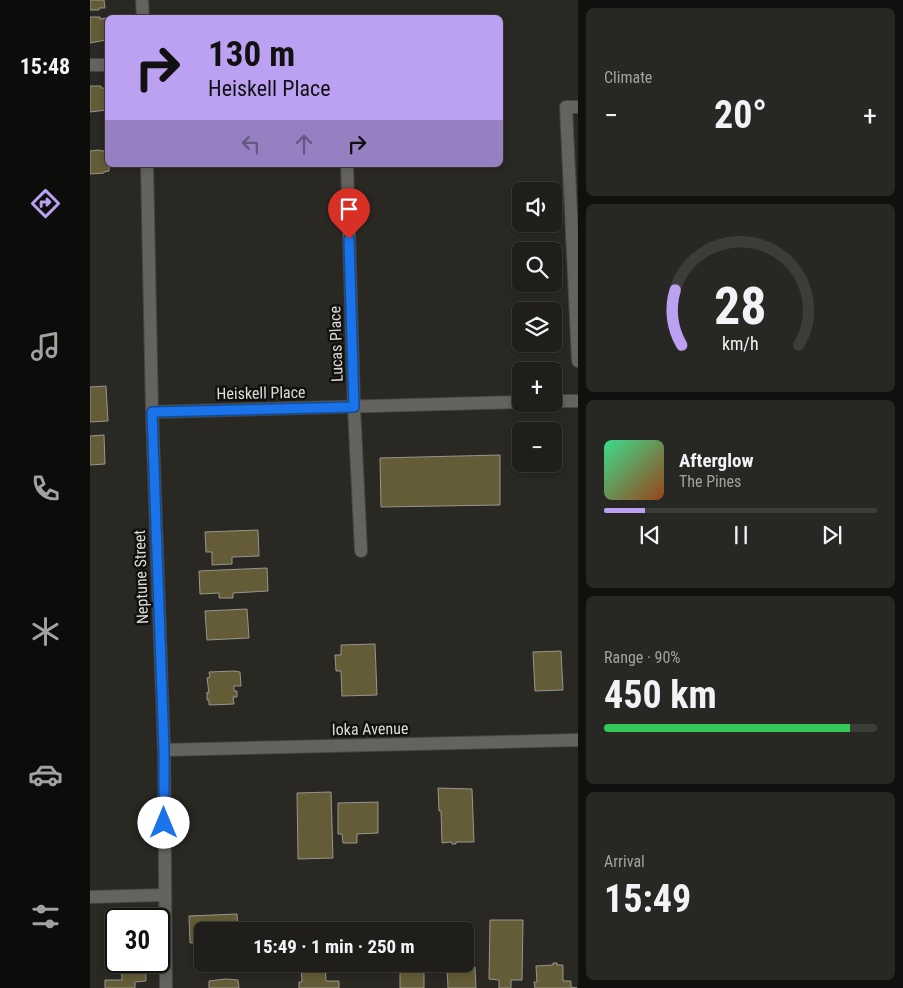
<!DOCTYPE html>
<html lang="en">
<head>
<meta charset="utf-8">
<style>
	:root { --surface:#1f1e1a; --page:#272723; --text:#f1f3f6; --muted:#a1a2a2; --line:#3c3c39; --accent:#bca0f2 }
	body { margin:0; font-family:"Roboto Condensed",sans-serif; background:var(--page); color:var(--text); height:100vh; display:flex; flex-direction:column; font-size:19px; white-space:nowrap }
	* { box-sizing:border-box; margin:0 }
	p { font-size:16px; color:var(--muted) }
	.icon { flex:none; width:28px; height:28px; fill:none; stroke:currentColor; stroke-width:2; stroke-linecap:round; stroke-linejoin:round }
	.map { position:relative; flex:1; overflow:hidden }
	.side { display:flex; flex-direction:column; gap:8px; padding:8px; background:#11100e; width:325px }
	.side>* { flex:none }
	.hud { position:absolute; left:15px; top:15px; width:398px; height:152px; border-radius:8px; box-shadow:0 2px 8px #0003,0 0 0 1px var(--line); background:#bca0f2; color:#111; overflow:hidden }
	.buttons { position:absolute; left:422px; top:182px; display:grid; gap:10px }
	.buttons a { display:grid; place-items:center; width:50px; height:50px; border-radius:8px; background:var(--surface); box-shadow:0 2px 8px #0003,0 0 0 1px var(--line); font-size:25px }
	.speed { position:absolute; left:15px; top:908px; display:flex; gap:10px; font-size:25px; font-weight:700; text-align:center }
	.speed>* { display:grid; place-content:center; width:65px; height:65px; border-radius:50%; background:var(--surface); box-shadow:0 2px 8px #0003,0 0 0 1px var(--line); line-height:1 }
	.speed .limit { border:2px solid #111; border-radius:8px; background:#fff; color:#111 }
	.pin { position:absolute; display:grid; place-items:center; width:42px; height:42px; color:#fff; margin:-51px -21px; border-radius:50% 50% 50% 0; rotate:-45deg; box-shadow:0 0 5px #0007 }
	.pin .icon { rotate:45deg }
	.me { position:absolute; width:55px; margin:-28px; rotate:0deg; stroke-linejoin:round; filter:drop-shadow(0 0 4px #0008) }
	.turn { display:flex; align-items:center; gap:18px; height:105px; padding:0 20px; font-size:22px }
	.turn .icon { width:65px; height:65px; stroke-width:2.5 }
	.turn b { display:block; font-size:35px; line-height:42px }
	.lanes { display:flex; align-items:center; height:48px; padding:0 20px; background:#0003; justify-content:center; gap:25px; direction:ltr }
	.lanes .off { opacity:.35 }
	.big { font-size:38px; font-weight:700; line-height:1.1 }
	.side .tile { flex:1; display:flex; flex-direction:column; justify-content:center; gap:8px; min-width:0; padding:0 18px; border-radius:8px; background:var(--page) }
	.side .dial { align-items:center; gap:0 }
	.dial svg { height:130px; overflow:visible; fill:none; stroke:var(--line); stroke-width:7; stroke-linecap:round; text-anchor:middle }
	.dial text { fill:var(--text); stroke:none }
	.song { display:flex; align-items:center; gap:15px }
	.cover { width:60px; height:60px; border-radius:8px; background:linear-gradient(135deg,hsl(150 70% 55%),hsl(20 70% 35%)) }
	.played { height:5px; border-radius:2px; background:linear-gradient(90deg,var(--accent) 15%,var(--line) 15%) }
	.keys { display:flex; justify-content:space-around; direction:ltr }
	.heat { display:flex; justify-content:space-between; align-items:center; font-size:28px; direction:ltr }
	.charge { height:8px; border-radius:4px; background:linear-gradient(90deg,#34c759 90%,var(--line) 0) }
	.trip { position:absolute; left:104px; top:922px; width:280px; height:50px; border-radius:8px; background:var(--surface); box-shadow:0 2px 8px #0003,0 0 0 1px var(--line); font-weight:700; line-height:50px; text-align:center }
	main { display:flex; flex:1; min-height:0 }
	.tabs { display:flex; flex-direction:column; width:90px; justify-content:space-around; align-items:center; background:#0c0c0a; color:var(--muted) }
	.tabs .icon { width:35px; height:35px }
	.tabs .on { color:var(--accent) }
	.tabs b { font-size:22px; color:var(--text) }
	.map>svg:first-child { display:block }
</style>
</head>
<body>
<main>
<nav class="tabs">
<b>15:48</b>
<svg class="icon on" aria-label="directions" viewBox="0 0 24 24"><path d="M12 3l9 9-9 9-9-9zM9 14v-3h6M13 9l2 2-2 2"/></svg>
<svg class="icon" aria-label="music" viewBox="0 0 24 24"><path d="M9 18V5l10-2v13"/><circle cx="6" cy="18" r="3"/><circle cx="16" cy="16" r="3"/></svg>
<svg class="icon" aria-label="phone" viewBox="0 0 24 24"><path d="M5 4h4l2 5-3 2q2 4 5 5l2-3 5 2v4C11 20 4 13 5 4z"/></svg>
<svg class="icon" aria-label="climate" viewBox="0 0 24 24"><path d="M12 3v18M4 7l16 10M4 17L20 7"/></svg>
<svg class="icon" aria-label="car" viewBox="0 0 24 24"><path d="M5 17H2v-5l4-1 3-4h7l3 4 3 1v5h-3M9 17h6M6 11h13"/><circle cx="7" cy="17" r="2"/><circle cx="17" cy="17" r="2"/></svg>
<svg class="icon" aria-label="filters" viewBox="0 0 24 24"><path d="M4 7h16M4 17h16"/><circle cx="9" cy="7" r="2"/><circle cx="15" cy="17" r="2"/></svg>
</nav>
<div class="map">
<svg width="488" height="988" viewBox="0 0 488 988">
	<rect width="100%" height="100%" fill="#292823"/>
	<path fill="#645c36" stroke="#97968f" d="M0,0h14l1,8h-6v2h-9z
		M0,17h10v2l6,-1v22l-16,3z
		M0,86h11v2h5l1,22 -17,2z
		M8,150l10,2v13h1v6l-5,1v1l-14,1v-23z
		M16,386l2,35 -18,1v-35z
		M14,435l1,29 -15,1v-29z
		M410,455v50l-119,2 -1,-49z
		M168,530l1,26 -27,1v7l-20,1v-13h-6l-1,-20z
		M177,568l1,23 -35,2v5h-14v-5l-19,1 -1,-23z
		M157,609l2,29 -42,2 -2,-29z
		M285,644l2,51 -35,1 -1,-25h-5l-1,-16h6v-10z
		M471,651l2,39 -28,1 -2,-39z
		M144,671l6,1 1,14h-7v5h3v6h-4l1,7 -25,1v-5h-2v-8l2,1 -2,-15 3,-1 -1,-5z
		M348,788l34,1 2,53h-18v2h-4l-1,-2 -9,1 -1,-32h-2z
		M241,792l2,66 -35,1 -1,-66z
		M288,802v31l-21,1v9h-14l-1,-9h-4v-31z
		M147,914l1,17h-36v11l-12,1 -1,-27z
		M400,920h33l-1,60h-11v8h-12v-8l-10,-1z
		M31,961h24l1,20 -11,1v6h-30v-8h17z
		M463,963h4v2h6v16h8v6l6,1h-42l-1,-6h3l-1,-16 17,-1z
		M211,964h24l1,17h13v7h-40v-6h3z
		M385,967l1,21h-28l-1,-20z
		M334,968v20h-24v-19z
		M136,979l12,1 1,8h-30v-7z"/>
	<g fill="none" stroke-linecap="round" stroke-linejoin="round">
		<defs>
			<path id="minor" d="M52,0l1,18
				M0,65h18
				M488,107h-12l12,254
				M57,165l5,247 12,338 2,238
				M257,165l7,242 7,144
				M464,401h24
				M62,412l369,-10
				M74,750l414,-10
				M0,897l74,-2"/>
		</defs>
		<use href="#minor" stroke="#474641" stroke-width="14"/>
		<use href="#minor" stroke="#64635d" stroke-width="12"/>
	</g>
	<g fill="none" stroke-linecap="round" stroke-linejoin="round">
		<defs>
			<path id="route" d="M74,823v-73l-12,-338 202,-5 -5,-168"/>
		</defs>
		<use href="#route" stroke="#114b97" stroke-width="12"/>
		<use href="#route" stroke="#1a73e8" stroke-width="9"/>
	</g>
	<g text-anchor="middle" dominant-baseline="central" stroke-width="5" stroke-linejoin="round" paint-order="stroke">
		<g font-size="16" fill="#dddcd8" stroke="#12110f">
			<text transform="translate(246 344) rotate(-92)">Lucas Place</text>
			<text transform="translate(171 393) rotate(-1)">Heiskell Place</text>
			<text transform="translate(51 577) rotate(-92)">Neptune Street</text>
			<text transform="translate(280 729) rotate(-1)">Ioka Avenue</text>
		</g>
	</g>
</svg>
<div class="buttons">
<a><svg class="icon" aria-label="sound" viewBox="0 0 24 24"><path d="M4 9h4l5-4v14l-5-4H4zM17 9q2 3 0 6"/></svg></a>
<a><svg class="icon" aria-label="search" viewBox="0 0 24 24"><circle cx="10" cy="10" r="6"/><path d="M15 15l6 6"/></svg></a>
<a><svg class="icon" aria-label="layers" viewBox="0 0 24 24"><path d="M12 4l9 5-9 5-9-5zM3 14l9 5 9-5"/></svg></a>
<a>+</a>
<a>−</a>
</div>
<div class="speed"><div class="limit">30</div></div>
<div class="pin" style="left:259px;top:239px;background:#d93025"><svg class="icon" aria-label="arrive" viewBox="0 0 24 24"><path d="M6 21V4h12l-3 4 3 4H6"/></svg></div>
<svg class="me" style="left:74px;top:823px" viewBox="-20 -20 40 40"><circle r="19" fill="#fff"/><path d="M0-13L10 11 0 6-10 11z" fill="#1a73e8"/></svg>
<div class="trip">15:49 · 1 min · 250 m</div>
<div class="hud">
<div class="turn"><svg class="icon" aria-label="right" viewBox="0 0 24 24"><path d="M7 20v-9h11M14 6l5 5-5 5"/></svg><div><b>130 m</b>Heiskell Place</div></div>
<div class="lanes"><svg class="icon off" aria-label="left" viewBox="0 0 24 24"><path d="M17 20v-9H6M10 6l-5 5 5 5"/></svg><svg class="icon off" aria-label="ahead" viewBox="0 0 24 24"><path d="M12 20V5M6 11l6-6 6 6"/></svg><svg class="icon" aria-label="right" viewBox="0 0 24 24"><path d="M7 20v-9h11M14 6l5 5-5 5"/></svg></div>
</div>
</div>
<section class="side">
<div class="tile"><p>Climate</p>
<div class="heat"><a>−</a><b class="big">20°</b><a>+</a></div>
</div>
<div class="tile dial"><svg viewBox="0 0 100 80">
<path d="M14 69A42 42 0 1 1 86 69"/>
<path d="M14 69A42 42 0 0 1 10 35" stroke="#bca0f2"/>
<text x="50" y="56" font-size="32" font-weight="700">28</text>
<text x="50" y="72" font-size="11">km/h</text>
</svg></div>
<div class="tile">
<div class="song"><i class="cover"></i><div><b>Afterglow</b><p>The Pines</p></div></div>
<div class="played"></div>
<div class="keys"><svg class="icon" aria-label="previous" viewBox="0 0 24 24"><path d="M18 5L8 12l10 7zM5 5v14"/></svg><svg class="icon" aria-label="pause" viewBox="0 0 24 24"><path d="M8 5v14M16 5v14"/></svg><svg class="icon" aria-label="next" viewBox="0 0 24 24"><path d="M6 5l10 7-10 7zM19 5v14"/></svg></div>
</div>
<div class="tile"><p>Range · 90%</p><b class="big">450 km</b><div class="charge"></div></div>
<div class="tile"><p>Arrival</p><b class="big">15:49</b></div>
</section>
</main>
</body>
</html>
